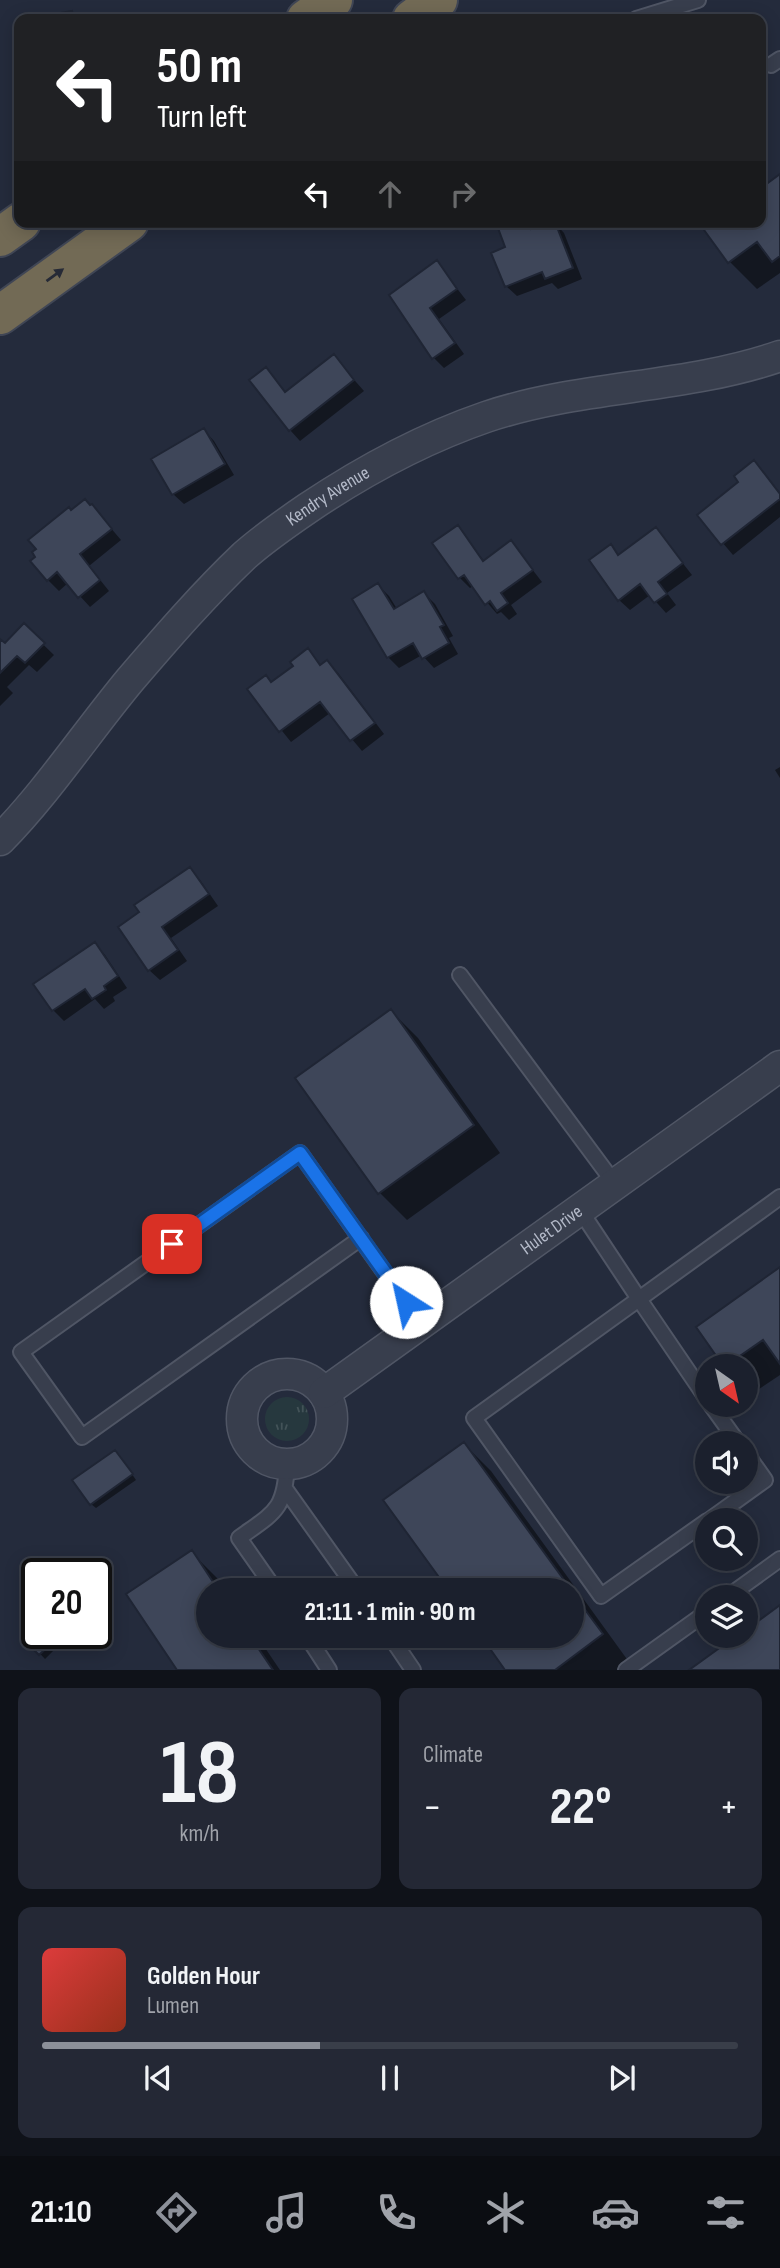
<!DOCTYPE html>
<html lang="en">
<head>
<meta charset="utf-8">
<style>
	:root { --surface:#1b202d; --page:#242835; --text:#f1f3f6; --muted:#a0a3aa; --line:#393e49; --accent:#8c9099 }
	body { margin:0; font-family:"Sofia Sans Condensed",sans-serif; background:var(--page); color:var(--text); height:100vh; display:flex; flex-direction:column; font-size:26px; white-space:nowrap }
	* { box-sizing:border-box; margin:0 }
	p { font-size:23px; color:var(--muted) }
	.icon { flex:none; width:38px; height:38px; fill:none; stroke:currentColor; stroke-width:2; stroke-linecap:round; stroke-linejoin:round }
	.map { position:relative; height:1670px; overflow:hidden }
	.details { display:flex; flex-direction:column; gap:18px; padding:18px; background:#0f1219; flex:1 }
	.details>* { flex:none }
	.top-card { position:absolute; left:14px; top:14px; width:752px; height:214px; border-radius:14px; box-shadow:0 4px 18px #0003,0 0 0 2px var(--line); background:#202124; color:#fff; overflow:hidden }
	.needle { width:46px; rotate:146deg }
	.controls { position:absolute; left:695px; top:1354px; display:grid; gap:14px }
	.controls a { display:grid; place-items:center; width:63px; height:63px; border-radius:50%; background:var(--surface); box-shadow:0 4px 18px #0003,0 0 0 2px var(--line); font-size:35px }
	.speed { position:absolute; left:21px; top:1558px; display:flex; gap:14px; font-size:35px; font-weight:700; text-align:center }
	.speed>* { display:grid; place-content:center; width:91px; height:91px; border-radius:50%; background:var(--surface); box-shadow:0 4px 18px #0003,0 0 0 2px var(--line); line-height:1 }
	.speed .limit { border:4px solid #111; border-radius:10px; background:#fff; color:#111 }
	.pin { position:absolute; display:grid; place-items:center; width:60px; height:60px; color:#fff; margin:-30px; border-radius:14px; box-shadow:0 4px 10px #0006 }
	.me { position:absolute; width:77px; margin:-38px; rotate:325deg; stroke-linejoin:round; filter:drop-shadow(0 0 5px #0008) }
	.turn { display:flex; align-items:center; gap:24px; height:147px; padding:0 28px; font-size:32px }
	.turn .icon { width:91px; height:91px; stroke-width:2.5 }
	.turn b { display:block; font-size:49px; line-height:60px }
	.lanes { display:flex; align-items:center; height:66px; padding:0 28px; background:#0003; justify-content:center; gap:35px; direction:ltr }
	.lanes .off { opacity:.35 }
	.big { font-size:52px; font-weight:700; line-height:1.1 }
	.details .tile { flex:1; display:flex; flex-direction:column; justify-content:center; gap:10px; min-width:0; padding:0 24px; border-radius:14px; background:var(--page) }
	.details .dial { align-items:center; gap:0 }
	.dial b { font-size:91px; line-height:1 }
	.song { display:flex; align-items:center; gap:21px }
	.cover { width:84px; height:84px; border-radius:10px; background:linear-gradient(135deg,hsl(0 70% 55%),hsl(10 70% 35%)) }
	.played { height:7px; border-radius:4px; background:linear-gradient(90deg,var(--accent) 40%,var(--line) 40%) }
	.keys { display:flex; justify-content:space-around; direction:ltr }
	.heat { display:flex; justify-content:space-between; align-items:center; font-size:38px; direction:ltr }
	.details .tiles { flex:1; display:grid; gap:18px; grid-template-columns:1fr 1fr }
	.tile:last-child { grid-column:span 2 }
	.trip { position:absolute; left:196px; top:1578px; width:388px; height:70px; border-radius:35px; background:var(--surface); box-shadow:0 4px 18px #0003,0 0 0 2px var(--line); font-weight:700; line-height:70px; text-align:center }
	.menu { display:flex; height:112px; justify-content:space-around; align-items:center; background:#0b0d12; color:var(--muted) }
	.menu .icon { width:49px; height:49px }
	.menu .current { color:var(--accent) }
	.menu b { font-size:32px; color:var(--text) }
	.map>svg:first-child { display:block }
</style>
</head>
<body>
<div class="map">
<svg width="780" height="1670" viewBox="0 0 780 1670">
	<defs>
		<pattern id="grass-tufts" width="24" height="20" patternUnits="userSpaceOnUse" patternTransform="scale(1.75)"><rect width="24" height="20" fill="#26383e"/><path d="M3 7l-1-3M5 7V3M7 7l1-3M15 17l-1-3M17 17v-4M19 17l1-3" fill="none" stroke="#435358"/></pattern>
	</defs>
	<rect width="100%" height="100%" fill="#242b3c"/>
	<path fill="url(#grass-tufts)" d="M265 1419a22 22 0 1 1 44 0a22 22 0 1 1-44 0Z"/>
	<path fill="#0007" d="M780,176v97l-23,16 -27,-27 -23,-32 54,-8z
		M518,222h11l7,7 18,-7 10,11 18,46 -24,10 -6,-6 -35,13 -11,-10z
		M437,263l29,37 -27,19 25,35 -20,14 -10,-10 -42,-62z
		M334,357l30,34 -64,50 -10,-11 -24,-60 21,23z
		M204,430l10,11 20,34 -50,29 -11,-10z
		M754,463l26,30v24l-47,38 -34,-40 42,-33z
		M92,506l29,34 -32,26 20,25 -19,16 -22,-24 -9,8 -11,-11 23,-68z
		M457,528l28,34 26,-20 31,40 -31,23 6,9 -8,6 -8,-8 -4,2 -24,-28 -3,2 -11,-11z
		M656,529l36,46 -25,18 9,12 -10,8 -16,-18 -20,15 -11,-10 -8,-53 9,9z
		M378,585l11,11 8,13 27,-16 11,11 18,32 -4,2 9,16 -24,14 -12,-13 -23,13 -11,-11z
		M24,626l30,29 -17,17 -8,-7 -22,22 6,6 -13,13v-65l5,5z
		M307,651l15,15 5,-3 11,10 46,61 -22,17 -32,-38 -39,29 -42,-52 23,-6 23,-18z
		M780,767v11l-5,-8z
		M190,869l10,11 18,26 -47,32 16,23 -27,19 -11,-10 -8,-58z
		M95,944l10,11 22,33 -14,9 2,4 -11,8 -9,-10 -31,22 -11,-11 -17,-25z
		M391,1011l27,27 82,115 -93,67 -27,-27 -83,-115z
		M780,1269v106l-27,18 -7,-7v-19h-19l-29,-40z
		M464,1444l27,27 138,191 -10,8h-111l64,-34v-45h-121z
		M120,1457l16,23 -40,28 -5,-4z
		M192,1553l27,27 7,11h-18v45h49l23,34h-101z
		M44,1633h5l11,11 -15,15 -13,-14z"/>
	<path fill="#3e4659" stroke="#1f2534" stroke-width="2" d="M72,11l2,8 23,-4v4h-69z
		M19,21v32l-5,-31z
		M780,174v82l-8,6 -15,-20 -29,21 -24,-33 10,-8h47v-34z
		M513,222h15l3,7 17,-7h7l18,46 -28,11 -3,-7 -37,15 -14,-34 14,-6 -7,-19z
		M437,260l20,29 -27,19 25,35 -23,16 -43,-64z
		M334,354l20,26 -65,51 -40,-51 17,-13 19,25z
		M204,428l21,36 -53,31 -21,-36z
		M754,460l26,34v5l-59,46 -24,-30 41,-33 -4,-6z
		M85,499l5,6 2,-1 20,25 -32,25 20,26 -22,18 -21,-26 -10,9 -17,-20 5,-4 -3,-5 4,-3 -8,-9 41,-33 2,3z
		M458,525l25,36 28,-21 22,30 -32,23 7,10 -11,8 -7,-10 -5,4 -21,-30 -6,4 -26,-36z
		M656,527l27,36 -25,19 9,12 -13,9 -14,-19 -22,17 -29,-41 22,-16 7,11z
		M378,583l16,26 30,-18 20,34 -4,2 9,16 -27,16 -9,-16 -26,15 -35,-59z
		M24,623l21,20 -20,20 -8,-7 -17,17v-34l5,4z
		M308,648l12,17 7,-5 48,63 -25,18 -30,-39 -41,30 -32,-43 19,-14 5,7 22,-16 -3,-4z
		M190,867l19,27 -47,33 16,23 -30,21 -30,-44 21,-15 -5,-7z
		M95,942l23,34 -14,10 2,4 -14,9 -7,-10 -33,22 -19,-27z
		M391,1009l83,116 -96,69 -83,-116z
		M780,1267v97l-17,-24 -39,27 -28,-40z
		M464,1442l108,149h-123l-66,-91z
		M115,1450l18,24 -43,31 -18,-25z
		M192,1550l27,41h-11v45h42l23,34h-96l-51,-76z
		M572,1592l31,42 -48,36h-50l-24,-34h91z
		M780,1605v65h-91l47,-34h10v-6z
		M41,1633h10l6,5 -18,17 -10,-10z"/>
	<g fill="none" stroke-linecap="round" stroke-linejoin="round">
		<defs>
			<path id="lane" d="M636,19l62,-19
				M771,65l9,-6
				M460,975l155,209
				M580,1210l59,89 141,-102
				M361,1238l-279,199 -61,-85 279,-199 121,171
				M707,1399l-68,-100 -165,119 127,178 106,-75
				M711,1405l28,39
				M286,1490l72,101
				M708,1521l57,-41 -19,-27
				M276,1591l-37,-53c36,-26 46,-28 48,-74
				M726,1598l54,-39
				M307,1636l22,34
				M390,1636l23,34
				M626,1670l81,-58"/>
			<g id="street">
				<path id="s1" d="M0,840c48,-49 86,-107 130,-160 36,-42 74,-86 114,-124 20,-18 42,-33 64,-48 55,-37 114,-69 178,-91 95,-32 199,-28 294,-61"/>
				<circle cx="287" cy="1419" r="45"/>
				<path id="s2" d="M324,1393l456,-327"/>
			</g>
			<path id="highway" d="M306,19l27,-19
				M412,19l26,-19
				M0,237l21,-15
				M0,315l129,-93"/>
		</defs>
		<use href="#lane" stroke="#505665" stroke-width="18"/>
		<use href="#street" stroke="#505665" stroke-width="33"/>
		<use href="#highway" stroke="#404655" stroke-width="42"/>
		<use href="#lane" stroke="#383e4d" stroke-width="14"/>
		<use href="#street" stroke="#383e4d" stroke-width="30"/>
		<use href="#highway" stroke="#726a55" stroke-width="38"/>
	</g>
	<defs><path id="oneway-solid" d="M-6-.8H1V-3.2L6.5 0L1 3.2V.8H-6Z" transform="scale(1.75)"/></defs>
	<use fill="#262a36" href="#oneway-solid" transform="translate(55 275) rotate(-36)"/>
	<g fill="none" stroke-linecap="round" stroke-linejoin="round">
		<defs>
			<path id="route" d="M172,1244l128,-91 106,149"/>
		</defs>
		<use href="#route" stroke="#114b97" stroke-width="18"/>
		<use href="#route" stroke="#1a73e8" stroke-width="12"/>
	</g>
	<g text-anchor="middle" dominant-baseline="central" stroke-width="6" stroke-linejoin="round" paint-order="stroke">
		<g font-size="19" fill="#b3b9c8" stroke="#1d2332">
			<text stroke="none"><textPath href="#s1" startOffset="478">Kendry Avenue</textPath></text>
			<text stroke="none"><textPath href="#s2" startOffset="280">Hulet Drive</textPath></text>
		</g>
	</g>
</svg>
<div class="controls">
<a><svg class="needle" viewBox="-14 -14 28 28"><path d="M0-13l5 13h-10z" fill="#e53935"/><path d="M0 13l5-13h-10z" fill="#a0a3aa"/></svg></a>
<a><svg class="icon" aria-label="sound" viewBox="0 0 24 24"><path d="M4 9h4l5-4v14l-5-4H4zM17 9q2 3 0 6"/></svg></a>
<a><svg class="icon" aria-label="search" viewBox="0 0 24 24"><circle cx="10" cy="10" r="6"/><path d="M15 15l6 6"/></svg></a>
<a><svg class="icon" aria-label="layers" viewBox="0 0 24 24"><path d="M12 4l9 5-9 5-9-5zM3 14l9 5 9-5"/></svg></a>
</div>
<div class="speed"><div class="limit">20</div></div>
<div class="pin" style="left:172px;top:1244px;background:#d93025"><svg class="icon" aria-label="arrive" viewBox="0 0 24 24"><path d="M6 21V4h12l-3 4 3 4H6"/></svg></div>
<svg class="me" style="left:406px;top:1302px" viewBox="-20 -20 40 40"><circle r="19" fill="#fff"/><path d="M0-13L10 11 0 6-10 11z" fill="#1a73e8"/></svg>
<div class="trip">21:11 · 1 min · 90 m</div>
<div class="top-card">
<div class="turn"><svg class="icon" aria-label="left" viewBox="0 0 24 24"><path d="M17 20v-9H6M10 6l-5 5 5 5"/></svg><div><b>50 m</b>Turn left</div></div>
<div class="lanes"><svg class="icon" aria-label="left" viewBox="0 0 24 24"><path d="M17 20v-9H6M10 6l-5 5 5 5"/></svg><svg class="icon off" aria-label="ahead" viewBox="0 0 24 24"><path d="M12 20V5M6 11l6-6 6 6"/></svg><svg class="icon off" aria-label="right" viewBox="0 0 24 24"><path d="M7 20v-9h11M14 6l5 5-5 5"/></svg></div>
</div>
</div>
<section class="details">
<div class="tiles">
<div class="tile dial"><b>18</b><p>km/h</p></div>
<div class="tile"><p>Climate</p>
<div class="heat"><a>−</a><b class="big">22°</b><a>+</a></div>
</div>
<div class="tile">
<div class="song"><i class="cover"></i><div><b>Golden Hour</b><p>Lumen</p></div></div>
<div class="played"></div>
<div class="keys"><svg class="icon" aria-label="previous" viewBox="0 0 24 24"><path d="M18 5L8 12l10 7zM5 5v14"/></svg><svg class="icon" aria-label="pause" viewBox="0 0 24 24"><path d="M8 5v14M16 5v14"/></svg><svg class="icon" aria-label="next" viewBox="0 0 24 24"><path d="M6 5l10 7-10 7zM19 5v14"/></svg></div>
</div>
</div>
</section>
<nav class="menu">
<b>21:10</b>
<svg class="icon current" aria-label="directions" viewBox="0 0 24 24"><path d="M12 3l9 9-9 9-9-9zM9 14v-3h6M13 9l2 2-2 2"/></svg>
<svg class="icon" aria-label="music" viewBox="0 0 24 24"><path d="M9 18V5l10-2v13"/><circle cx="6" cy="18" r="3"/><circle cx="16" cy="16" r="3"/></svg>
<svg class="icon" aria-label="phone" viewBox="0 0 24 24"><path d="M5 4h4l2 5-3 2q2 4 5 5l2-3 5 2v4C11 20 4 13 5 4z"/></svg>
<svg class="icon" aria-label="climate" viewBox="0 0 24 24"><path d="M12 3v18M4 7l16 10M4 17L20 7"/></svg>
<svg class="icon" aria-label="car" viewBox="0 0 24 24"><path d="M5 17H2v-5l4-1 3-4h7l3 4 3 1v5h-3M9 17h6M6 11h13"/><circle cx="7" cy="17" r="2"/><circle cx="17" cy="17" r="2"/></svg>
<svg class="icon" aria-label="filters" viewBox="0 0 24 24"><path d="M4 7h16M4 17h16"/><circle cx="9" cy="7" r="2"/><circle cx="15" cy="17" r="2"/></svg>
</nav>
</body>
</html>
